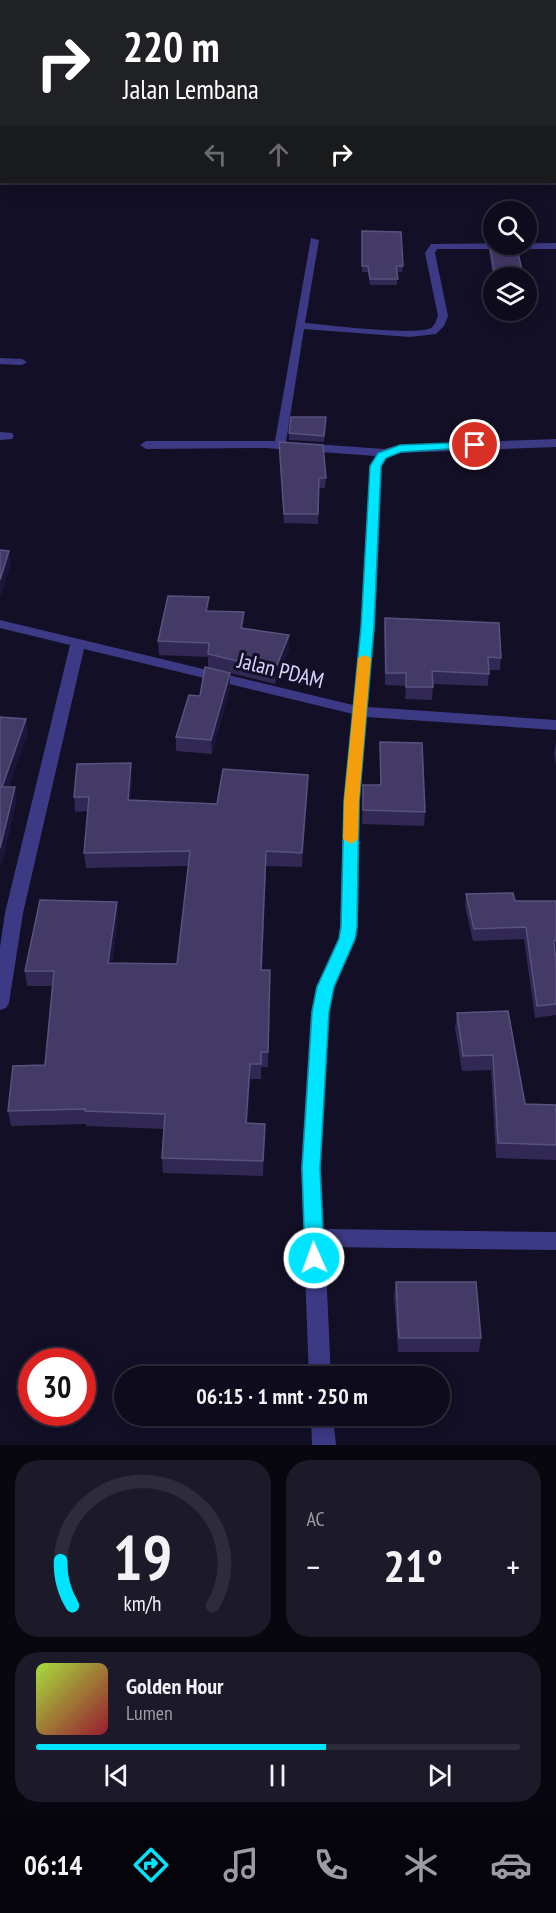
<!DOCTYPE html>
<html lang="id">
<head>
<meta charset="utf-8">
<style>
	:root { --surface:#0e0b1c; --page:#1c1929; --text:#f1f3f6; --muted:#9b9ba3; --line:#2e2b3b; --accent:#00e5ff }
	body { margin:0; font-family:"PT Sans Narrow",sans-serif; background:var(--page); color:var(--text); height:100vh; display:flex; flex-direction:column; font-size:22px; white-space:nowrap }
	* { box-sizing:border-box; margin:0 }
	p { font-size:20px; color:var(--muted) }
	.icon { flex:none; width:33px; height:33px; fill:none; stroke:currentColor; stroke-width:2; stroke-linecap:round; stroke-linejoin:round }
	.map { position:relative; height:1445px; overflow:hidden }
	.panel { display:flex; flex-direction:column; gap:15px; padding:15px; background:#08060f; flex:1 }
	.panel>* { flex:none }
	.banner { position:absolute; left:0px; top:0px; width:556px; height:183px; box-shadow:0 3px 15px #0003,0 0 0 2px var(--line); background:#202124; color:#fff; overflow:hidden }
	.fabs { position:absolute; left:483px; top:201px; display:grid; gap:12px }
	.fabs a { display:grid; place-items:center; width:54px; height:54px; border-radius:50%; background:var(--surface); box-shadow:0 3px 15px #0003,0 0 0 2px var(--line); font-size:30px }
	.speed { position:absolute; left:18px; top:1348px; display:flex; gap:12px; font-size:30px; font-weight:700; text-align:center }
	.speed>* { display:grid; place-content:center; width:78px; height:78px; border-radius:50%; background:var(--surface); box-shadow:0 3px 15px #0003,0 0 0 2px var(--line); line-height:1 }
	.speed .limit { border:9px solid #d22; background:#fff; color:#111 }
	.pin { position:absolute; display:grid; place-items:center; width:51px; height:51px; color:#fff; margin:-26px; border:3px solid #fff; border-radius:50%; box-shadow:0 2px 6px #0007 }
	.me { position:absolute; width:66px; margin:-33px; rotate:358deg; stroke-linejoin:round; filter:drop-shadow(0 0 4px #0008) }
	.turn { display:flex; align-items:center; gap:21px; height:126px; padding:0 24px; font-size:27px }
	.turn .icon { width:78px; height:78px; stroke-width:2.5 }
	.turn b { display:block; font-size:42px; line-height:51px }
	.lanes { display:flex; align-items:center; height:57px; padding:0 24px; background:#0003; justify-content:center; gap:30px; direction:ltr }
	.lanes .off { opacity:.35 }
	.big { font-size:45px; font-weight:600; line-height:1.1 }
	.panel .widget { flex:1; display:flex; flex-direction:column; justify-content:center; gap:9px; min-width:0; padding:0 21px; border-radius:24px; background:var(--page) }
	.panel .dial { align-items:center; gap:0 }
	.dial svg { height:156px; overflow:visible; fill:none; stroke:var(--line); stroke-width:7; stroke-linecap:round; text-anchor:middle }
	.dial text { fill:var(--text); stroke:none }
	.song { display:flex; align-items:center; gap:18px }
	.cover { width:72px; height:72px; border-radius:9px; background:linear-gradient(135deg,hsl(80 70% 55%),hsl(350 70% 35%)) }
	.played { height:6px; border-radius:3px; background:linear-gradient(90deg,var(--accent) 60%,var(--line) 60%) }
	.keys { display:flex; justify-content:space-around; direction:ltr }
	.heat { display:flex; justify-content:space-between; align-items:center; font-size:33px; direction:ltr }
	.panel .tiles { flex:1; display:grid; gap:15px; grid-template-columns:1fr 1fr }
	.widget:last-child { grid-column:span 2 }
	.trip { position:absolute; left:114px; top:1366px; width:336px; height:60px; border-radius:30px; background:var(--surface); box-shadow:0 3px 15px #0003,0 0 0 2px var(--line); font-weight:600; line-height:60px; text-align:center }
	.tabs { display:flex; height:96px; justify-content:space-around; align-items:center; background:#06040b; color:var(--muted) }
	.tabs .icon { width:42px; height:42px }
	.tabs .active { color:var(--accent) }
	.tabs b { font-size:27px; color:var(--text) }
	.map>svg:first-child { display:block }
</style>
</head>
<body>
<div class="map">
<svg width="556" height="1445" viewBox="0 0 556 1445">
	<rect width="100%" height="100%" fill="#130f26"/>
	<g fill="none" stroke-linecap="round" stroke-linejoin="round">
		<path fill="#3d3a85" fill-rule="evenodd" d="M555,116h1v6h-1z
			M311,238l8,2 -14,83c22,2 111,13 126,5 4,-3 5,-7 7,-12l-13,-63 6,-9 125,-1v6h-119l-2,4 13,63 -4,10 -8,8 -26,3 -106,-8 -18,113 98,7 16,-4 156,-6v8l-156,6 -12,2 -6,11 -7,161 -7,80 188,13v10l-189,-13 -7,84 -2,126 -2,12 -22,48 -5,25 -8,156 3,61 232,3v18l-231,-3 6,130h-22l-8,-209 10,-156 5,-25 22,-48 2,-12 4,-126 9,-87 -269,-65 -61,264 -14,90 -3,5 -6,2v-63l5,-34 65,-268 -70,-17v-8l353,85 8,-78 9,-161 6,-10 -111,-8 -119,1 -6,-4 6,-4h129z
			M0,358l22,1 5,3 -5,3 -22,-1z
			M0,432l12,1 2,3 -2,3 -12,1z
			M311,1416h22l3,29h-24z"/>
	</g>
	<path fill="#312854" d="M0,30h2v100h-2z
		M362,231l41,35 -1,6h-5v13h-27l-2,-13h-6z
		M489,242l33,28 -1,8h-27l-1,1 -4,-28z
		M326,417l-2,25 -35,-2v-7z
		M279,442l47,36 -1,10h-6l-1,36 -34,-1z
		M209,611l35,15v2l45,7v14l-14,35 -45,-11v14l-18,67 -36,-3v-14l24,-41 8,-28v-11l-49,-2 -1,-14z
		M385,618l116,40 -1,12h-11l-1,16 -55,-2 -1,16 -27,-1 1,-13 -21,-1 -1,-55z
		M380,742l45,70 -1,14 -62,-2 1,-39h17z
		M556,742v22l-2,-10z
		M308,775l-6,92 -36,-1 -4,104h8l-2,97h-7v12h-11l-3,44 18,1 -2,52 -100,-3 -1,-15 2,-29 -78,-3v-2l-75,2 -3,-15 37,-46 7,-79h-25l-2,-15 93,-54 -6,46 65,1 11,-98 -102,2 -2,-15 4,-42 -13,1 -1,-15 58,-19 -2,23 87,3z
		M466,894l49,7h41v51h-1l1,12v51l-21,3 -11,-79 -51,2 -8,-35z
		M508,1011l17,93 31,1v55l-60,-2 -5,-88 -29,1 -7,-43 2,-15z
		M396,1282l85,56 -2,14h-81l-4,-56z"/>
	<path fill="#1d163a" d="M9,551l2,13 -11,35v-19z
		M209,597v14h-3z
		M244,612v14l-2,15 -1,-13z
		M289,635v14l-14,35v-14z
		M230,673v14l-18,67 -1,-14z
		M26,719l2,14 -24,68 -2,-14z
		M131,763l1,15 -3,37 -1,-15z
		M308,775v14l-6,78v-14z
		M15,787l2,14 -14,58 -3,9v-20z
		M266,851v15l-5,119v-15z
		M117,902l1,15 -8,61 -2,-15z
		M554,941h2v11l-4,1z
		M250,1064v15l-3,59 -1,-15z
		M265,1124v15l-2,37v-15z"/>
	<path fill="#433a66" stroke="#5a527e" stroke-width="1.5" d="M87,0h41v2h-41z
		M255,0h59v2h-59z
		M519,0h37v45h-1v-43h-35z
		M0,30h2v16h-2z
		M555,52h1v38h-1z
		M0,53h2v41h-2z
		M0,102h2v20h-2z
		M362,231l39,1 2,34h-7l2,13h-28l-2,-13h-6z
		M489,242h5v2h22l6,26h-28z
		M291,417h35l-2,19 -35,-3z
		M279,442l44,3 3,33h-7l-1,36h-34z
		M0,550l9,1 -9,29z
		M168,596l41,1 -3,14 38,1 -3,16 48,7 -14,35 -67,-16 1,-11 -51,-2z
		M385,618l114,5 2,35 -13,-1 1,17 -57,-3 1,16h-27v-14h-20z
		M205,667l25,6 -19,67 -35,-3 13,-42 11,1z
		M0,717l26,2 -24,68h13l-15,61z
		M380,742l42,1 3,69 -62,-2v-25h18z
		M131,763l-3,37 89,4 6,-35 85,6 -6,78 -36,-2 -5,119h9l-2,82h-7v12h-11l-4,59 19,1 -2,37 -101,-3 3,-44 -80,-3v-2l-77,2 5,-45 32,-1 9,-94h-29l15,-71 77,2 -9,61 69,1 13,-113 -106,2 5,-56h-15l3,-33z
		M513,893l2,8h41v40h-2l2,23v40l-19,2 -11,-79 -52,2 -8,-35z
		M508,1011l17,93 31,1v40l-58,-2 -5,-88 -30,1 -6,-43z
		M396,1282h80l5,56h-82z"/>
	<path fill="#00e5ff" stroke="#0095a6" stroke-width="1.5" d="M475,442l4,1v4l-78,5 -15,6 -5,8 -7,161 -15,174 -2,126 -2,12 -21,48 -5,25 -9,156 4,90 -3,6 -7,3 -7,-3 -2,-6 -3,-90 10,-156 5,-25 22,-48 2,-12 3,-126 17,-174 9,-161 8,-13 22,-8z"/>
	<path fill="#f59e0b" d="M364,655l7,3 -12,143 -1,38 -7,5 -8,-5 1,-38 14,-143z"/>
	<g text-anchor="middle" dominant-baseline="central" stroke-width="6" stroke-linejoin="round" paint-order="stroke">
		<g font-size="22" fill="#d9d4ff" stroke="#130f26">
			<text transform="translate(281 670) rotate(14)">Jalan PDAM</text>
		</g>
	</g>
</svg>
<div class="fabs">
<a><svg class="icon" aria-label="search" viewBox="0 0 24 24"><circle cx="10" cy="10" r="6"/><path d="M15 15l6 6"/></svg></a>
<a><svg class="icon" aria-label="layers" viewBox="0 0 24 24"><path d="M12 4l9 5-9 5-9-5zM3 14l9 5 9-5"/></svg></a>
</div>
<div class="speed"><div class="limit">30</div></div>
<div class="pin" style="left:475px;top:445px;background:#d93025"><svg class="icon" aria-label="arrive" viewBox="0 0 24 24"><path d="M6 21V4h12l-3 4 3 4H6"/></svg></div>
<svg class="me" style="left:314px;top:1258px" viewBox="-20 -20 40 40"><circle r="17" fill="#00e5ff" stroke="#fff" stroke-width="3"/><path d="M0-11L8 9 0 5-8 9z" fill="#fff"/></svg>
<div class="trip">06:15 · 1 mnt · 250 m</div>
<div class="banner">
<div class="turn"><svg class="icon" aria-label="right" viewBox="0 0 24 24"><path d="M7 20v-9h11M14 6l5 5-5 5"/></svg><div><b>220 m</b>Jalan Lembana</div></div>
<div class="lanes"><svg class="icon off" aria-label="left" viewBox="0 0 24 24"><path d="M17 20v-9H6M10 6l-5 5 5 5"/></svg><svg class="icon off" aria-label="ahead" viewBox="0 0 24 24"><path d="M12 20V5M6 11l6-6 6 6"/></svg><svg class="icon" aria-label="right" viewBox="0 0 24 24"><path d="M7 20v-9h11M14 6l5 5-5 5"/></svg></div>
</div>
</div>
<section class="panel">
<div class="tiles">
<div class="widget dial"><svg viewBox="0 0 100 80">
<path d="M14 69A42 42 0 1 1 86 69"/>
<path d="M14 69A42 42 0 0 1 8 46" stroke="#00e5ff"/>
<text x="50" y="56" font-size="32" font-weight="700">19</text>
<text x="50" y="72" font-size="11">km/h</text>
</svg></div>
<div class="widget"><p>AC</p>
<div class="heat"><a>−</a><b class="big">21°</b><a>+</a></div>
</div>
<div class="widget">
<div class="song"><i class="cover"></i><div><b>Golden Hour</b><p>Lumen</p></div></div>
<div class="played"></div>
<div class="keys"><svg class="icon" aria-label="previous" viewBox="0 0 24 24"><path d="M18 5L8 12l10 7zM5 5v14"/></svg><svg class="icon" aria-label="pause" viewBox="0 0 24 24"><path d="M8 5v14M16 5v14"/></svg><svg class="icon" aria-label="next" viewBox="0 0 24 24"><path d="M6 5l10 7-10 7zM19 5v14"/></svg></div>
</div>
</div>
</section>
<nav class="tabs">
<b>06:14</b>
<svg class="icon active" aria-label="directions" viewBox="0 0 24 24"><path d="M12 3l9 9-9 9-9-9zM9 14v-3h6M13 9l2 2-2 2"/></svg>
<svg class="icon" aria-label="music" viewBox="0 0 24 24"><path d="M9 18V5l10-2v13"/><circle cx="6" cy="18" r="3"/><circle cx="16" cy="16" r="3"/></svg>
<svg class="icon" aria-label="phone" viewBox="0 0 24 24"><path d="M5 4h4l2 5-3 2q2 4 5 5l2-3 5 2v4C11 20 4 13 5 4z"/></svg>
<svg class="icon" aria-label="climate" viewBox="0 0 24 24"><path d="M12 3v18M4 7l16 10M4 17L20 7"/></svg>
<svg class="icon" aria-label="car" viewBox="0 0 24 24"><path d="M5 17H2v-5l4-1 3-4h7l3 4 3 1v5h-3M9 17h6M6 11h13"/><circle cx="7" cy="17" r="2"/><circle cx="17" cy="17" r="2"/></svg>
</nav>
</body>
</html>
